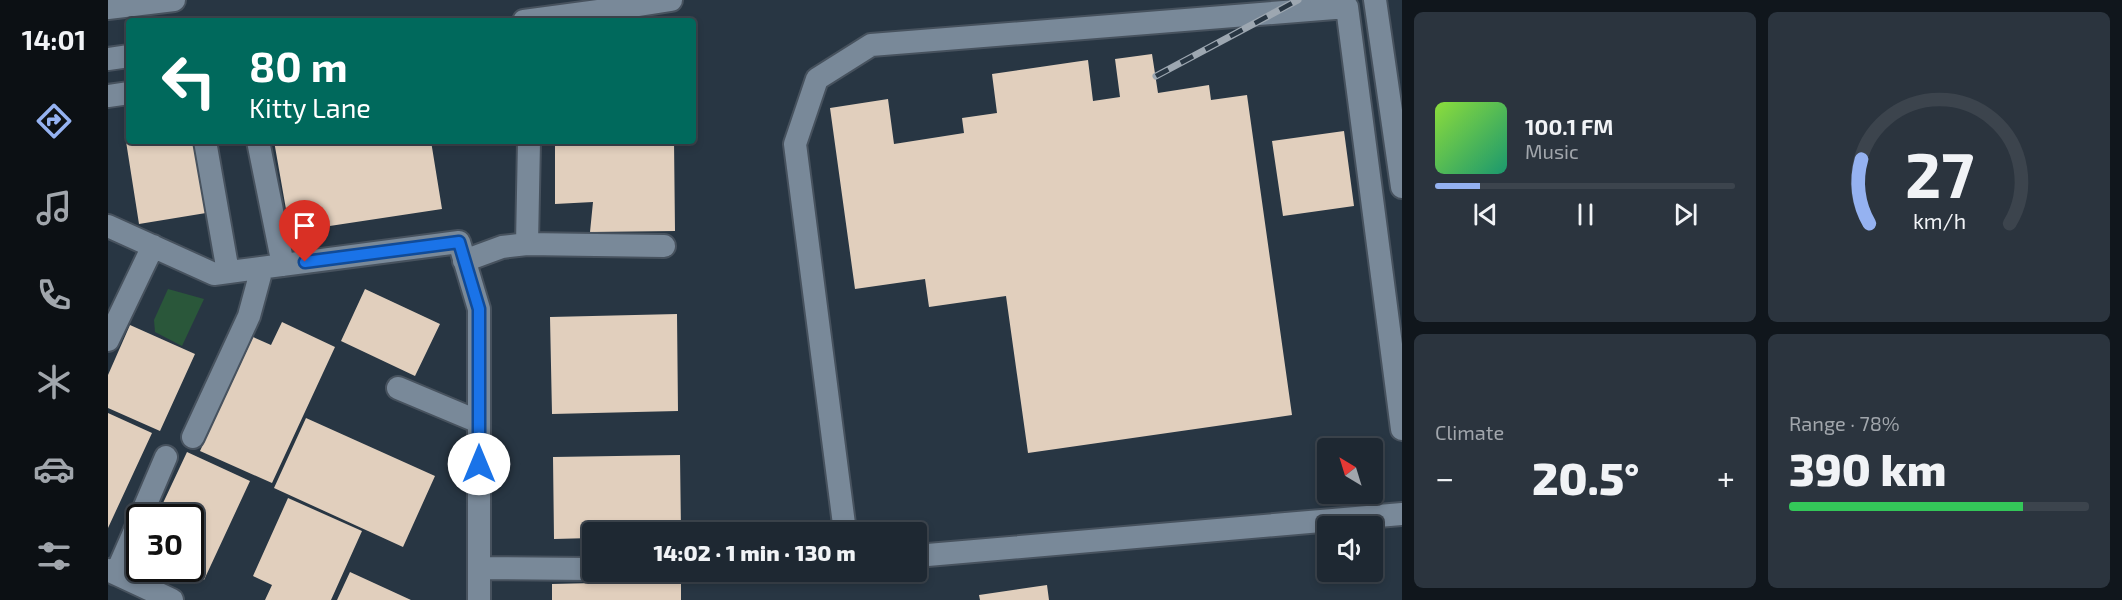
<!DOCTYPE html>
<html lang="en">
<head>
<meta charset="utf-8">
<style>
	:root { --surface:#1e2832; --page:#2b343e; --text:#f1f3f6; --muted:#a1a6ac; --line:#3c444d; --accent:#95b2f1 }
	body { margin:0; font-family:"Exo 2",sans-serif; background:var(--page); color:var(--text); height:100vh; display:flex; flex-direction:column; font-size:22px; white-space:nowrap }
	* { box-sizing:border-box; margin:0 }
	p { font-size:20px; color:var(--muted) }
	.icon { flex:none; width:33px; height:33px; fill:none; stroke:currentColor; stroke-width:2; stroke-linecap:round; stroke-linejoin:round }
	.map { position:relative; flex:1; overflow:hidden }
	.drawer { display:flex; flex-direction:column; gap:12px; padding:12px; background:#10161c; width:720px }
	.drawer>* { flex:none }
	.top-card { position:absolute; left:18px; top:18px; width:570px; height:126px; border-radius:6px; box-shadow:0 3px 9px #0003,0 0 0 2px var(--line); background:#00695c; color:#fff; overflow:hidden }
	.needle { width:39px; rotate:322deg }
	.controls { position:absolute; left:1209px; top:438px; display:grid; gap:12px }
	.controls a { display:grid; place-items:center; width:66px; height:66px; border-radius:6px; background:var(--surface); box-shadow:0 3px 9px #0003,0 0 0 2px var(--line); font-size:30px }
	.speed { position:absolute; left:18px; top:504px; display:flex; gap:12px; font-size:30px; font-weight:700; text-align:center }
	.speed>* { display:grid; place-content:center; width:78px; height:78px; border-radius:50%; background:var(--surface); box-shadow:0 3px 9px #0003,0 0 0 2px var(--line); line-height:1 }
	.speed .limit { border:3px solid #111; border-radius:9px; background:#fff; color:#111 }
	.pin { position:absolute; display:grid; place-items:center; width:51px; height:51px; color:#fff; margin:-62px -26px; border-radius:50% 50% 50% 0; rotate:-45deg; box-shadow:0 0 6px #0007 }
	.pin .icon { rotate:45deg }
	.me { position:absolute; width:66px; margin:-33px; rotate:0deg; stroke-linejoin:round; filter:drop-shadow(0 0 4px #0008) }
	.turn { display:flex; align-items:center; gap:21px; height:126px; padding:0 24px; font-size:27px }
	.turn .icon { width:78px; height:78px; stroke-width:2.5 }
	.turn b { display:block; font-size:42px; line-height:51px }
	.big { font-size:45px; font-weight:800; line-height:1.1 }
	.drawer .widget { flex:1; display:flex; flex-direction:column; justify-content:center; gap:9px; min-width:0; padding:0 21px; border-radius:9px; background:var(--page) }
	.drawer .dial { align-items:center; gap:0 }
	.dial svg { height:156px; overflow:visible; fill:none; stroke:var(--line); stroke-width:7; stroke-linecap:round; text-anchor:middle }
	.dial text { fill:var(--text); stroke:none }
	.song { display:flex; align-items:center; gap:18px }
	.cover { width:72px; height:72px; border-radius:9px; background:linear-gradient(135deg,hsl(90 70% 55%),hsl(160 70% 35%)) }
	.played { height:6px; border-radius:3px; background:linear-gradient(90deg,var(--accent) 15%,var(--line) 15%) }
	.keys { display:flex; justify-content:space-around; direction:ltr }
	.heat { display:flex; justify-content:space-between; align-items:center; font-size:33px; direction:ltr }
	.charge { height:9px; border-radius:4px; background:linear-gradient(90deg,#34c759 78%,var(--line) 0) }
	.drawer .tiles { flex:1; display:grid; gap:12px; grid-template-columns:repeat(2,1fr) }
	.trip { position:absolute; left:474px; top:522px; width:345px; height:60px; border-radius:6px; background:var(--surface); box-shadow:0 3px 9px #0003,0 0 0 2px var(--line); font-weight:800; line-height:60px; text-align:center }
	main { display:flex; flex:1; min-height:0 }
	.tab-bar { display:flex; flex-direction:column; width:108px; justify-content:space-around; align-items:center; background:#0c1014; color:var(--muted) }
	.tab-bar .icon { width:42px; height:42px }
	.tab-bar .on { color:var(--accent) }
	.tab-bar b { font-size:27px; color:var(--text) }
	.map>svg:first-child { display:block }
</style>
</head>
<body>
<main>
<nav class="tab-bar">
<b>14:01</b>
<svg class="icon on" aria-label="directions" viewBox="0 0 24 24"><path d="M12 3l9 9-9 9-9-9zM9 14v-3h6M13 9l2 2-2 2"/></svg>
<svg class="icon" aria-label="music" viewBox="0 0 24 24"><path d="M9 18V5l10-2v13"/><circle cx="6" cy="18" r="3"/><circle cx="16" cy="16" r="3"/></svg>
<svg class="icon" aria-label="phone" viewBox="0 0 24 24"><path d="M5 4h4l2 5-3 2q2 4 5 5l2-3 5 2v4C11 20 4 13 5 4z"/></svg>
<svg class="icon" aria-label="climate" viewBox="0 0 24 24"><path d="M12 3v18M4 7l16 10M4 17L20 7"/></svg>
<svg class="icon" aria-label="car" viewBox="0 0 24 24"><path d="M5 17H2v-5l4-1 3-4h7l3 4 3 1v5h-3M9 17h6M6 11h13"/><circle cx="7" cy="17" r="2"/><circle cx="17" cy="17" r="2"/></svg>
<svg class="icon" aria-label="filters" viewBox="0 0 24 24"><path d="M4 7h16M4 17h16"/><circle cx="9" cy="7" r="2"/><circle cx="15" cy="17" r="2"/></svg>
</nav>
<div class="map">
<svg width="1294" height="600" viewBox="0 0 1294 600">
	<rect width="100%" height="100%" fill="#283643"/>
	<path fill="#2a573a" d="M60,289l36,10 -22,47 -27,-14 -1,-12z"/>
	<path fill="#e1cfbd" d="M1044,54l6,39 51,-8 2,15 36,-5 45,320 -264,38 -22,-157 -77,11 -4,-28 -70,10 -25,-181 58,-9 6,45 70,-11 -2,-15 35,-5 -5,-39 96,-14 5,41 27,-4 -5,-38z
		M1236,131l10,75 -71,10 -11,-75z
		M21,134v7h66l11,72 -67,11 -14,-89z
		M166,141h157l11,68 -152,23z
		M447,141h119l1,90 -85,1 3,-30 -38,2z
		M257,289l75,35 -25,52 -74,-35z
		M569,314l1,97 -126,3 -2,-97z
		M174,322l53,25 -63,136 -72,-32 53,-114 18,8z
		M22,325l65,29 -35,77 -52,-23v-33z
		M0,413l44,20 -44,95z
		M198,418l129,58 -32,71 -129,-59z
		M79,452l63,29 -46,99 -26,-12h12v-50h-34z
		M572,455l1,77h-89v6l-38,1 -1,-82z
		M180,498l74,33 -31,69h-66l7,-15 -19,-9z
		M242,572l61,28h-74z
		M573,581v19h-129v-16z
		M939,585l2,15h-69l-1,-5z"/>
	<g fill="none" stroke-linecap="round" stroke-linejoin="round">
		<defs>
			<path id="minor" d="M511,0l1,8 51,-8
				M1267,0l27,187
				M0,8l66,-8
				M416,21l96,-13
				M0,59l21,-3
				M0,96l21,-3
				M97,141l23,131
				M150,141l25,124
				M0,226l106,48 245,-32 20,67v291
				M419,244l137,2
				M356,261l38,-14 25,-3 2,-103
				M0,340l45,-94
				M290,388l81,34
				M85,437l56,-121 13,-48
				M32,518l26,-61
				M737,532l-50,-388 22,-65 54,-34 476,-38 55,422
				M808,556l486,-42
				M371,568l113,1
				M0,570l64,30
				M8,574l24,-55"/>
		</defs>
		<use href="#minor" stroke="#47525e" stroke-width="26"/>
		<use href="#minor" stroke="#798999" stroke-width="22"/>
		<defs>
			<path id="rail" d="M1048,76l142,-76"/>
		</defs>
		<use href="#rail" stroke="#9da7b1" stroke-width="7"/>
		<use href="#rail" stroke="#283643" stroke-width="4.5" stroke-dasharray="14" stroke-linecap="butt"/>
	</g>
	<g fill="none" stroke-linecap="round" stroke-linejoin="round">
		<defs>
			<path id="route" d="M197,262l154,-20 20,67v155"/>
		</defs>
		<use href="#route" stroke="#114b97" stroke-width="15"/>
		<use href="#route" stroke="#1a73e8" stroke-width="10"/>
	</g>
</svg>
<div class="controls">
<a><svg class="needle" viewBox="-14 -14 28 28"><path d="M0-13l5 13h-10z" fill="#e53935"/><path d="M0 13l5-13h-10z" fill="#a1a6ac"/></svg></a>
<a><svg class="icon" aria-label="sound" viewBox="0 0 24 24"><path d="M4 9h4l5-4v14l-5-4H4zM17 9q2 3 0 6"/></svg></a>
</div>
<div class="speed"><div class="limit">30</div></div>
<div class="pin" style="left:197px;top:262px;background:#d93025"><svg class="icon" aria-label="arrive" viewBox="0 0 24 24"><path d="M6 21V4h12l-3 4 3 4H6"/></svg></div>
<svg class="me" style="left:371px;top:464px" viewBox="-20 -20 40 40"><circle r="19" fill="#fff"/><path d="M0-13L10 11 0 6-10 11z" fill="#1a73e8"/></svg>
<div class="trip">14:02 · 1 min · 130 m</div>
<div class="top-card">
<div class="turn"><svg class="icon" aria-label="left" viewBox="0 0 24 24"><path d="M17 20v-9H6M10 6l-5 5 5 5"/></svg><div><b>80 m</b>Kitty Lane</div></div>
</div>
</div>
<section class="drawer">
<div class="tiles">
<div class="widget">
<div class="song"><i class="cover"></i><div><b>100.1 FM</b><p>Music</p></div></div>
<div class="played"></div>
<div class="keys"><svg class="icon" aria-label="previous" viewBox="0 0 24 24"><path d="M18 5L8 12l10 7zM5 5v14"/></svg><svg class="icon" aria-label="pause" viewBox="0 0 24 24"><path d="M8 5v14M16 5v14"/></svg><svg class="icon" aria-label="next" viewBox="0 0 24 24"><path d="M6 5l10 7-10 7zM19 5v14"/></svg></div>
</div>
<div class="widget dial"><svg viewBox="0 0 100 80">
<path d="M14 69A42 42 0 1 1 86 69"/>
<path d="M14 69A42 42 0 0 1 10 36" stroke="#95b2f1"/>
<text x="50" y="56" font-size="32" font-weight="700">27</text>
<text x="50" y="72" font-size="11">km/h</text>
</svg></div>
<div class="widget"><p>Climate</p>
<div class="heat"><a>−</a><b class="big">20.5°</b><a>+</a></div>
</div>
<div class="widget"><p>Range · 78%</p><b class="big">390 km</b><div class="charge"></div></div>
</div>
</section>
</main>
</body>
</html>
